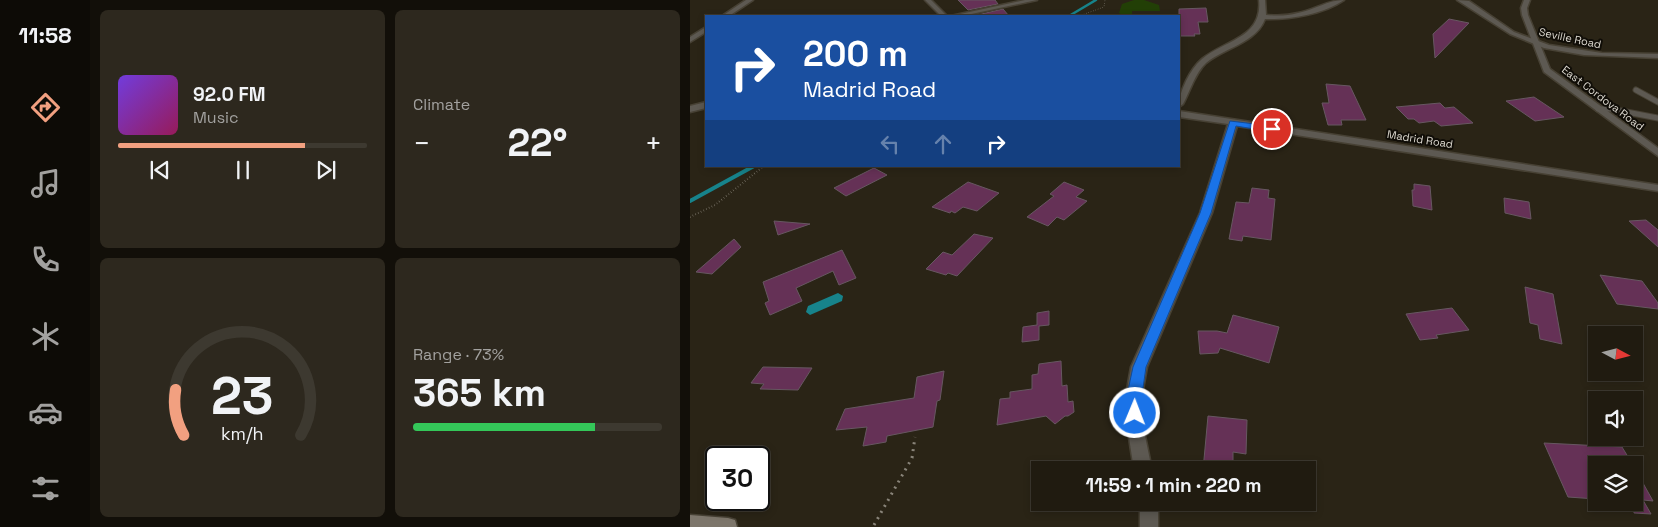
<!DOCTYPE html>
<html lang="en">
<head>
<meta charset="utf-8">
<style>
	:root { --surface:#201b10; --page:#2d281e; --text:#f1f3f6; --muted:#a2a19f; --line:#3d3930; --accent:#f2a080 }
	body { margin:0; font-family:"Space Grotesk",sans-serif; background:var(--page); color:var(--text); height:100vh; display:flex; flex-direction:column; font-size:19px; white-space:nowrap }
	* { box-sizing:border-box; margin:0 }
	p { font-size:16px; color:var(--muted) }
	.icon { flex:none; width:28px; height:28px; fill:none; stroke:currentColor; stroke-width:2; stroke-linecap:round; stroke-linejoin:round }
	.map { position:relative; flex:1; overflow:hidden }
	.side { display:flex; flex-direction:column; gap:10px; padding:10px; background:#120f09; width:600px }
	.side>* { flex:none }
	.hud { position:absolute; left:15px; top:15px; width:475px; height:152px; border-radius:0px; box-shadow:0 2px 8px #0003,0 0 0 1px var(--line); background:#1a4fa0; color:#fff; overflow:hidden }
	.needle { width:32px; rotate:97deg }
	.tools { position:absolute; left:898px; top:326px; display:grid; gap:10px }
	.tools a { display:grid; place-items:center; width:55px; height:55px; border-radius:0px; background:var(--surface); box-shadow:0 2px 8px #0003,0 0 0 1px var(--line); font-size:25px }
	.speed { position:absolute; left:15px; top:446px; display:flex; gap:10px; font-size:25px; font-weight:700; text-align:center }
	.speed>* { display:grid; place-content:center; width:65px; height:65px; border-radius:50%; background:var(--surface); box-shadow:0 2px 8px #0003,0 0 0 1px var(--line); line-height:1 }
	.speed .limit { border:2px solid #111; border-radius:8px; background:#fff; color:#111 }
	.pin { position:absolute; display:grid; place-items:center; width:42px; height:42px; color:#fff; margin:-21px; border:2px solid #fff; border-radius:50%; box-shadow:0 1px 5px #0007 }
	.me { position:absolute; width:55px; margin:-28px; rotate:1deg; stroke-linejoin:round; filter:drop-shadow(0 0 4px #0008) }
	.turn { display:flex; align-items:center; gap:18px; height:105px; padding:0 15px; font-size:22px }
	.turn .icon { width:65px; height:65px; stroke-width:2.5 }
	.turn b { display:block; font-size:35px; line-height:42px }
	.lanes { display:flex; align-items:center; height:48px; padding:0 15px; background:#0003; justify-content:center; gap:25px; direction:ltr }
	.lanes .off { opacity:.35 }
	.big { font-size:38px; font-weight:700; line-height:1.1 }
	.side .widget { flex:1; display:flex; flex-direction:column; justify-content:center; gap:8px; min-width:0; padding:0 18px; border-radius:8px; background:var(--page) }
	.side .dial { align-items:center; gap:0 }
	.dial svg { height:130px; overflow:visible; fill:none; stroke:var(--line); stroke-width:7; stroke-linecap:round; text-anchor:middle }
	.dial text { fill:var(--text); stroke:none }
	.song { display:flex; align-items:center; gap:15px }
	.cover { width:60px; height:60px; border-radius:8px; background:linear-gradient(135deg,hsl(260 70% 55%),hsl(330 70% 35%)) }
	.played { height:5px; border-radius:2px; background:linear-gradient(90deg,var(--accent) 75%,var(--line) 75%) }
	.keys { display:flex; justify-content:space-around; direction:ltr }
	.heat { display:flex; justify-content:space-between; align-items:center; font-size:28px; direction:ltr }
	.charge { height:8px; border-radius:4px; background:linear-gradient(90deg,#34c759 73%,var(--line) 0) }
	.side .tiles { flex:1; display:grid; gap:10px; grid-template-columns:repeat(2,1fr) }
	.trip { position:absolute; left:341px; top:461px; width:285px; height:50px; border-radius:0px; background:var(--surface); box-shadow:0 2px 8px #0003,0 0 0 1px var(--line); font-weight:700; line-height:50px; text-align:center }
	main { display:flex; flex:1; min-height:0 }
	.tab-bar { display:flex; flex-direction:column; width:90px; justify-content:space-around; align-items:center; background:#0d0b06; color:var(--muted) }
	.tab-bar .icon { width:35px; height:35px }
	.tab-bar .active { color:var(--accent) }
	.tab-bar b { font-size:22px; color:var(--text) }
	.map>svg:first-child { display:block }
</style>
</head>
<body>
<main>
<nav class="tab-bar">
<b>11:58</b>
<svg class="icon active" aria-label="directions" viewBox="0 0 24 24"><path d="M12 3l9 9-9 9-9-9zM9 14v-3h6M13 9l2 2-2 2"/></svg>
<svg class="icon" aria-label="music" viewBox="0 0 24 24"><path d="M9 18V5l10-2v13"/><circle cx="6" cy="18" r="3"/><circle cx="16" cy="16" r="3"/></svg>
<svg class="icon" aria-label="phone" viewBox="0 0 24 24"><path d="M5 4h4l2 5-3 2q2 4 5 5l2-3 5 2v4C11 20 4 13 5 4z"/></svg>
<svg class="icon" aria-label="climate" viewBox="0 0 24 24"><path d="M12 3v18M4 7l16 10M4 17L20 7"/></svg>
<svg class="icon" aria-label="car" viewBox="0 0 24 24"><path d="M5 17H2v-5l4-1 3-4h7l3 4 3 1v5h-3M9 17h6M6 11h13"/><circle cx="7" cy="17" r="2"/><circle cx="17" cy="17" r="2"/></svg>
<svg class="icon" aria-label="filters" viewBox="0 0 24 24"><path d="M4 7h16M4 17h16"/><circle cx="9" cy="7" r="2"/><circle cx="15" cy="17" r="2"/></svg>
</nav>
<section class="side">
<div class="tiles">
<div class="widget">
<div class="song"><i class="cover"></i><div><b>92.0 FM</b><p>Music</p></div></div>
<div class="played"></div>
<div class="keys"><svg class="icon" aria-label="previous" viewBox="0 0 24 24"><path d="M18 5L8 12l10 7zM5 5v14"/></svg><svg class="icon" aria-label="pause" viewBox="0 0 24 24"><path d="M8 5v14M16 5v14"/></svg><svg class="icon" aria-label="next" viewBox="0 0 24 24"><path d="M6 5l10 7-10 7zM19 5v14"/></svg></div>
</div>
<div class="widget"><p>Climate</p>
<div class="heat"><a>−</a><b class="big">22°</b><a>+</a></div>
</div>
<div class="widget dial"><svg viewBox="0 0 100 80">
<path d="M14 69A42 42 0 1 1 86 69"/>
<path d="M14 69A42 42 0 0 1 9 41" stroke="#f2a080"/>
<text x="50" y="56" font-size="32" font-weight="700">23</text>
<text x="50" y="72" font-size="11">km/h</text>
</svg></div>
<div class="widget"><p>Range · 73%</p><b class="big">365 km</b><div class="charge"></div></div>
</div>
</section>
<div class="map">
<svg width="968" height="527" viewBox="0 0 968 527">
	<rect width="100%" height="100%" fill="#2a2416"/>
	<path fill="#223f06" d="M444,0h10l15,5 1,6h-28v4l6,1h-14l-5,-3 3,-9z"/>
	<path fill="#17838b" d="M148,293l5,3 -1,5 -32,14 -4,-3 2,-6z"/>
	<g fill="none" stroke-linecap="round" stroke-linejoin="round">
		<path stroke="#17838b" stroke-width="2.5" d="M379,16l27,-16"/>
		<path stroke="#17838b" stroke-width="4" d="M0,201l64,-35"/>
	</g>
	<path fill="#653156" stroke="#675761" d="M268,0h37l3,4 -30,6z
		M516,8l2,14h-10l2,12h-6l1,2h-16v-27z
		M313,9l6,7h-36z
		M759,19l20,4 -34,35 -2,-24z
		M636,84l24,2 16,34h-25l1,5h-14l-6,-22h7z
		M844,97l30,20 -29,4 -29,-20z
		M750,103l5,5 9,-1 19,16 -32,3 -7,-5 -15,2 -5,-4h-6l-12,-12z
		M184,168l13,7 -41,21 -12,-8z
		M278,182l31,11 -22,18 -14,-4 -8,6 -4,-2 -1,2 -18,-6z
		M374,182l20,8 -8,7 11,4 -23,19 -7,-3 -9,9 -21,-9 27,-21 -4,-2z
		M724,184l16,2 2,24 -19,-4 -1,-16h2z
		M562,188l17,2 -1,8 7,1 -4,41 -28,-4 -1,5 -13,-2 7,-37 13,1z
		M814,198l25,4 2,17 -26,-6z
		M956,220l12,10v17l-29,-26z
		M84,221l36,3 -32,11z
		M284,234l19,4 -36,38 -9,-3 -2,2 -20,-6 17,-17 9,3z
		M44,239l7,8 -29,27 -16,-2z
		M152,250l14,28 -17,7 -6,-14 -37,17 6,13 -32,14 -5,-12 4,-2 -6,-19z
		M910,275l42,6 16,22v6l-41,-5z
		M835,287l28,7 9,50 -22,-5 -2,-14 -8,-2z
		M762,308l17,22 -33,5 2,3 -18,2 -14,-26z
		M359,311v14l-10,1v14l-17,2 1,-15 14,-2v-12z
		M543,315l46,12 -10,36 -49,-15 -2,5 -18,1 -2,-23h19l10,2z
		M371,361l1,25 5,-1 1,17 5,-1 1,11 -6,4h-3l-10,8 -9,-8 -49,9 3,-26 10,-1v-6l22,-3v-14l6,-1 1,-10z
		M73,367l49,1 -14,22 -38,-1 4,-5 -13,-1z
		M254,371l-4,29 -3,1 -4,26 -46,9 -1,6 -23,4 4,-19 -31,3 9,-21 69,-11 3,-21z
		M518,416l39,4 -1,34 -13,-2v18h-30z
		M854,443l78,4 11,18h-37v34l-28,-2z
		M944,467l19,34 -10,-1 8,14 -17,-1z"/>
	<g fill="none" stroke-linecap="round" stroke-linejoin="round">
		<defs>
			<path id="service" d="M946,90l22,12
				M908,109h13l47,9"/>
			<path id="minor" d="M235,0h6l16,16h-6z
				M335,0h12l-75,16h-11z
				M569,0h6l1,15c11,1 21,1 32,-2 16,-3 30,-13 46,-13 -20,14 -55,20 -79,19 -9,24 -41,29 -59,44 -11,10 -16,28 -23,41l-4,3c0,-11 3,-17 7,-26 4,-8 9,-16 16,-22 23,-19 61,-21 57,-59z
				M767,0l12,1 45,31 35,13 53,8 56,1v4l-74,-3 -40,-7 -34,-14z
				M16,102v6l-16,4v-6z
				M489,111l479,74v6l-421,-65 -25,87 -65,154 -5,28 2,36 8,39h-18l-6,-39 -2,-36 5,-28 69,-154 28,-89 -49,-7z
				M450,502h18v25h-18z"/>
			<path id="tertiary" d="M56,0h7l-24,16h-7z
				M834,0h6l-3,8 1,7 22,54 108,79v8l-114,-84 -22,-57 -1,-7z
				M16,27v5l-16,10v-5z"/>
			<path id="secondary" d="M0,515l38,3 7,2 2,7h-47z"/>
		</defs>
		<use href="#service" stroke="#474134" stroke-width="7"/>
		<use href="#minor" stroke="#474134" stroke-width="3"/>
		<use href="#tertiary" stroke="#474134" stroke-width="3"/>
		<use href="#secondary" stroke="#474134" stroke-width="3"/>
		<path stroke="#898479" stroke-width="1" stroke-dasharray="0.5 2" stroke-linecap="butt" d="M389,16l25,-9 1,-7"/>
		<path stroke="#898479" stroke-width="2" stroke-dasharray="0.5 2.5" stroke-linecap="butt" d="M0,217l25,-12 49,-39"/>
		<path stroke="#898479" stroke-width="3" stroke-dasharray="2 5" stroke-linecap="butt" d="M184,525l38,-67 3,-21"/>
		<use href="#service" stroke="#5d5952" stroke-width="5"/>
		<use href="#minor" fill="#5d5952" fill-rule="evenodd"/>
		<use href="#tertiary" fill="#5d5952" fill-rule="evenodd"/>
		<use href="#secondary" fill="#7d766b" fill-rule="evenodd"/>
	</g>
	<path fill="#1a73e8" stroke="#114b97" d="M540,121l42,5 4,3 -4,3 -36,-6 -25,87 -65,154 -4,28v18l-2,5 -5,2 -5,-2 -2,-5 -1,-18 6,-28 67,-154z"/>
	<g text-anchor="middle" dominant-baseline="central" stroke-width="4" stroke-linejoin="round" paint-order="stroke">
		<g font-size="11" fill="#dedad1" stroke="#100d07">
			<text transform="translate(880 38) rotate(12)">Seville Road</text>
			<text transform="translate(913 98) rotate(37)">East Cordova Road</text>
			<text transform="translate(730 139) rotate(9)">Madrid Road</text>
		</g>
	</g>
</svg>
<div class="tools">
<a><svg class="needle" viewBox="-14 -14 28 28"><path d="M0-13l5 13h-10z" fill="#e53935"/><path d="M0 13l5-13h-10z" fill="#a2a19f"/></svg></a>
<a><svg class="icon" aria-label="sound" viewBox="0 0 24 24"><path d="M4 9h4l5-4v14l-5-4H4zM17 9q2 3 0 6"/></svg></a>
<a><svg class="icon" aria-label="layers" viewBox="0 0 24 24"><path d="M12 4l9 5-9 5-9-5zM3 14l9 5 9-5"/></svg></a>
</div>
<div class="speed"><div class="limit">30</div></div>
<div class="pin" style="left:582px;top:129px;background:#d93025"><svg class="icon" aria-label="arrive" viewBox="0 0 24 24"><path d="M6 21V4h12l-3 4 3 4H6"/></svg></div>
<svg class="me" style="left:445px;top:413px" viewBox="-20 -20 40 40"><circle r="17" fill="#1a73e8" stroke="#fff" stroke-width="3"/><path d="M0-11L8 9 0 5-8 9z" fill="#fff"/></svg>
<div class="trip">11:59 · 1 min · 220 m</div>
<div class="hud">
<div class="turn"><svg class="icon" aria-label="right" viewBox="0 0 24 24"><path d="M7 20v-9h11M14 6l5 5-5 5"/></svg><div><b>200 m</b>Madrid Road</div></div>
<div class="lanes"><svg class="icon off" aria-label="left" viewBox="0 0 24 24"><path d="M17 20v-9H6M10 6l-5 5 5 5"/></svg><svg class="icon off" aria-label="ahead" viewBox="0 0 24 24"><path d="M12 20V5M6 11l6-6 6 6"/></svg><svg class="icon" aria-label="right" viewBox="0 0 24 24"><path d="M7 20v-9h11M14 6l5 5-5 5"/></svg></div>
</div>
</div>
</main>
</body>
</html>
